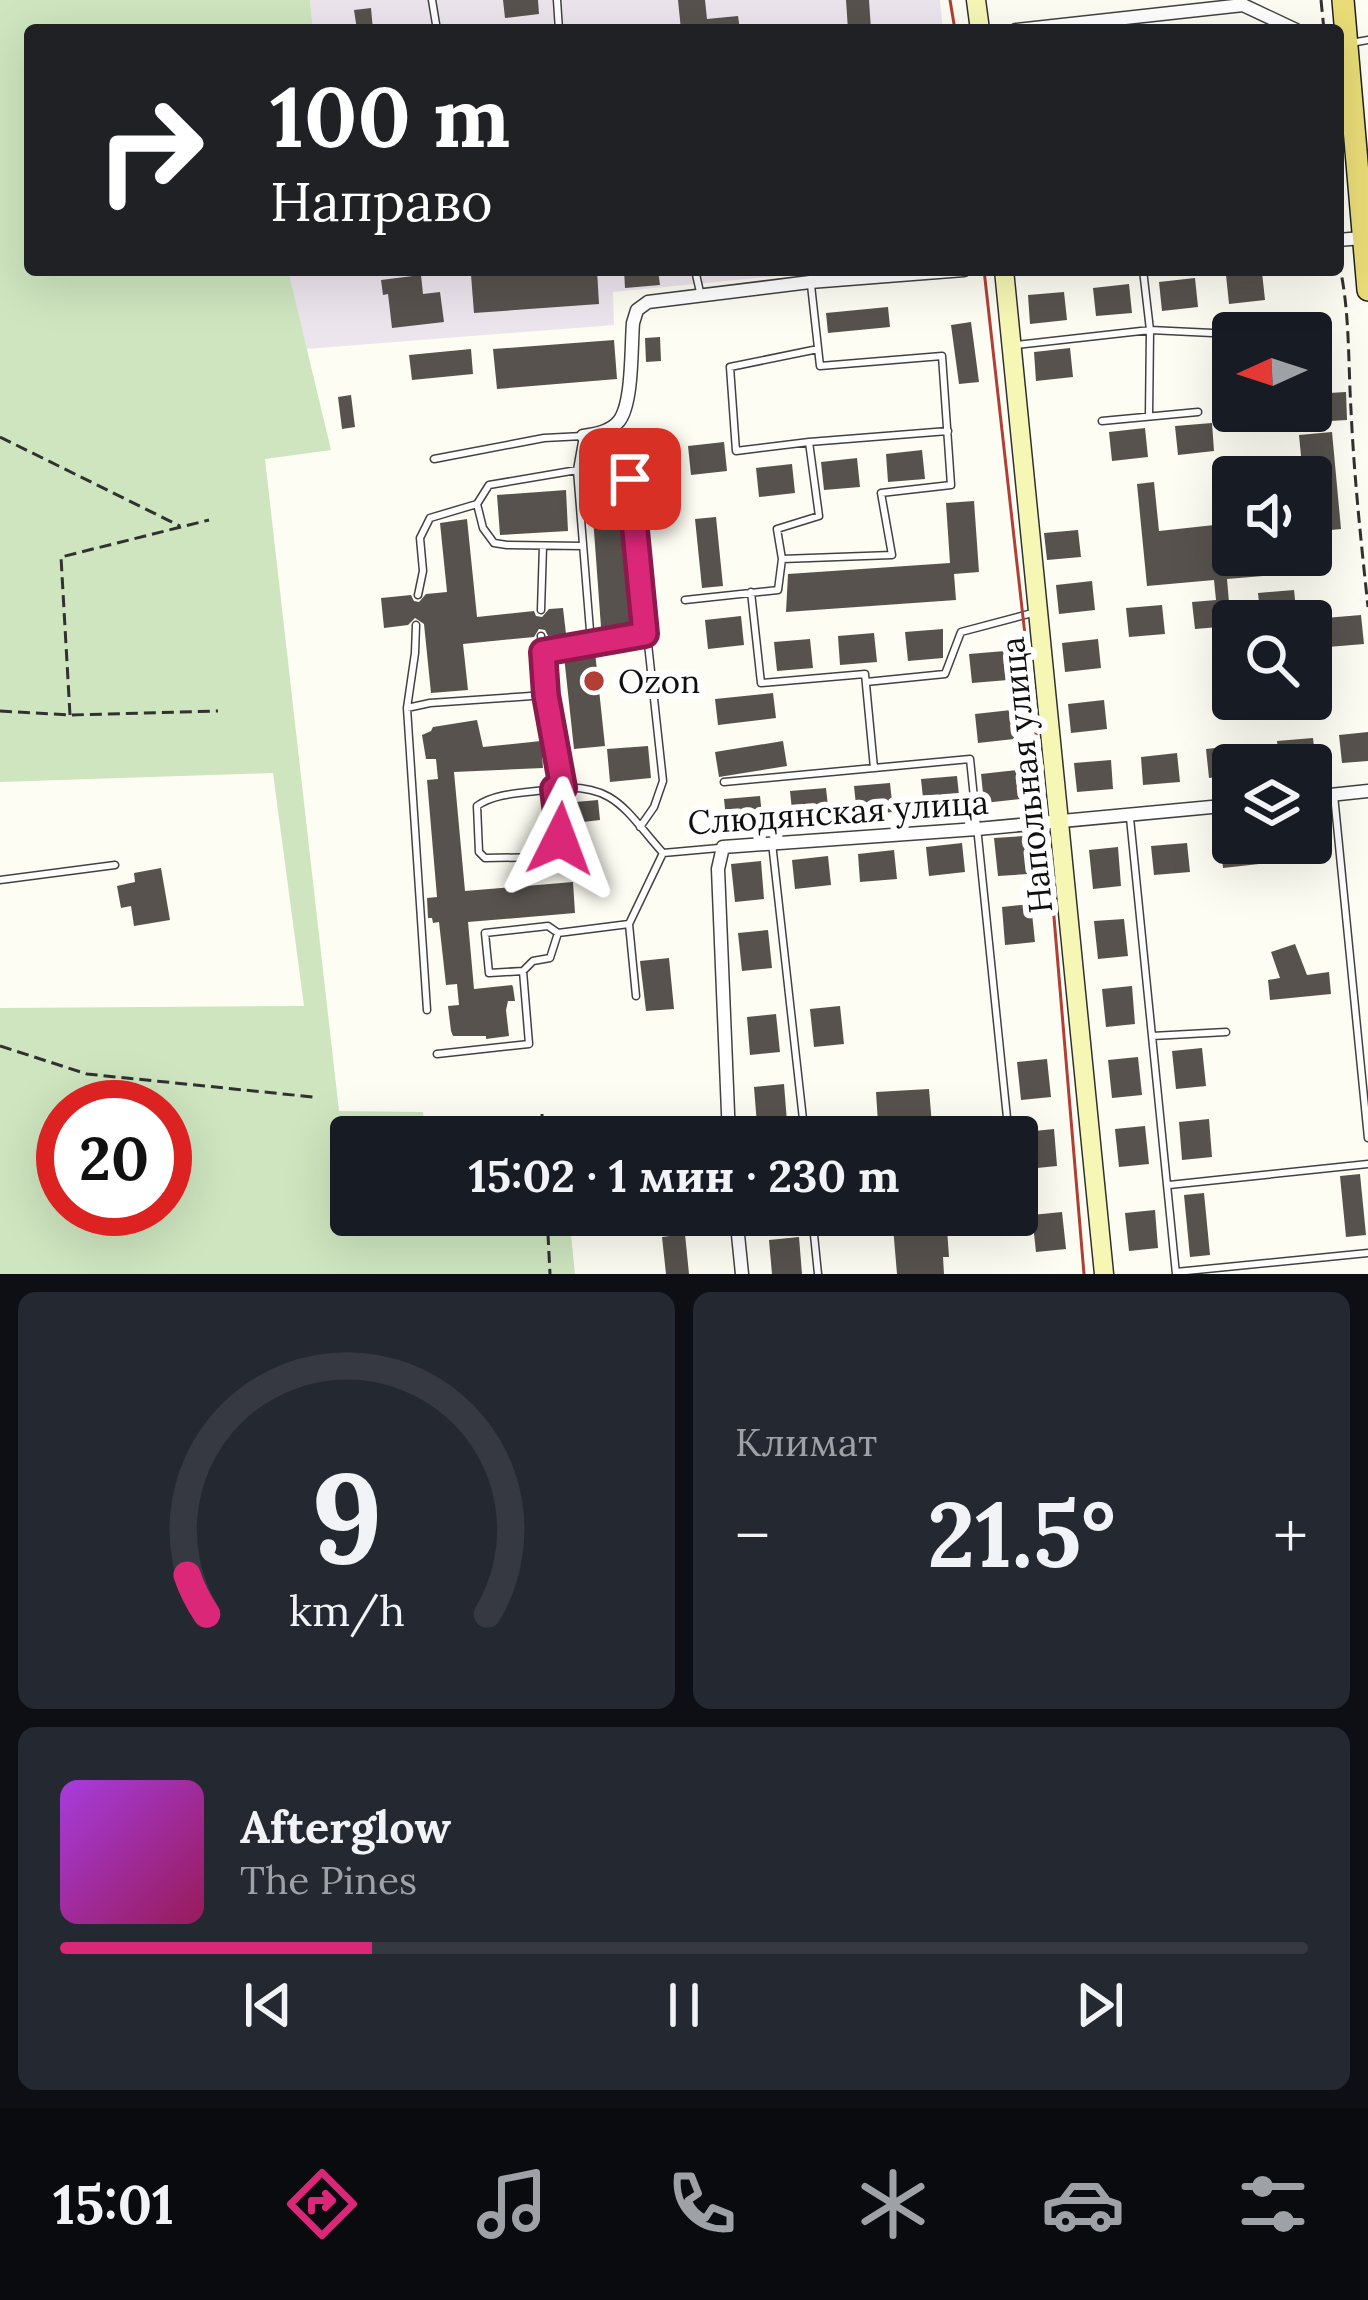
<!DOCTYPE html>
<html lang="ru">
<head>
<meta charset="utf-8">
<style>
	:root { --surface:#171b24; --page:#242831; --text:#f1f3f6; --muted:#9ea1a6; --line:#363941; --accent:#db2777 }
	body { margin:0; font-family:Lora,serif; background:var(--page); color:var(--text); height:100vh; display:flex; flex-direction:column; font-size:45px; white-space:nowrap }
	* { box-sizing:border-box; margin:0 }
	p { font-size:39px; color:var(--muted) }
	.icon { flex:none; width:66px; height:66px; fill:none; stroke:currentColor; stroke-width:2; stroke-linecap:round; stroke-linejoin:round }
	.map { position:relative; height:1274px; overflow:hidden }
	.details { display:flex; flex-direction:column; gap:18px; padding:18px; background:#0d0f14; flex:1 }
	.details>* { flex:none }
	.top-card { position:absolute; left:24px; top:24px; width:1320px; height:252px; border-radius:12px; box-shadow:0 12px 48px #0002; background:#202124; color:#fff; overflow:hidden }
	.needle { width:78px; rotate:267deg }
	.fabs { position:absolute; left:1212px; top:312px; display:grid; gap:24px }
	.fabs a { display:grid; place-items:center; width:120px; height:120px; border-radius:12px; background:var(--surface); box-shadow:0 12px 48px #0002; font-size:60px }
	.speed { position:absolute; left:36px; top:1080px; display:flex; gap:24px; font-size:60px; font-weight:700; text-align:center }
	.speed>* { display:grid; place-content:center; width:156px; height:156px; border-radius:50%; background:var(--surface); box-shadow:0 12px 48px #0002; line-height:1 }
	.speed .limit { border:18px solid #d22; background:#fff; color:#111 }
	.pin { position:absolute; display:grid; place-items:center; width:102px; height:102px; color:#fff; margin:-51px; border-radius:24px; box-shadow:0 6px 18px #0006 }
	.me { position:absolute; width:132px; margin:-66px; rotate:3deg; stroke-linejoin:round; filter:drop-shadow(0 0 9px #0008) }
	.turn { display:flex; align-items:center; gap:42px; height:252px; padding:0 48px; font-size:54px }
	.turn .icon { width:156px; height:156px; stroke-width:2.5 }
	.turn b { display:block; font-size:84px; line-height:102px }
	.big { font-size:90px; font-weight:800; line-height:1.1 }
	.details .tile { flex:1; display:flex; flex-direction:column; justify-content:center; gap:18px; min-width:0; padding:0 42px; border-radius:18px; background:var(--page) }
	.details .dial { align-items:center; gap:0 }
	.dial svg { height:312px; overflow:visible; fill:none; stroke:var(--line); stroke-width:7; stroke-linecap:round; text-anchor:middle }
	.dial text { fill:var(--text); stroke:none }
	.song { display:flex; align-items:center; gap:36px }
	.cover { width:144px; height:144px; border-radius:18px; background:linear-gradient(135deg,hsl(280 70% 55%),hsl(330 70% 35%)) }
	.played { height:12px; border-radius:6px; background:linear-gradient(90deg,var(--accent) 25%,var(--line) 25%) }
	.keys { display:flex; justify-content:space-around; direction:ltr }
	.heat { display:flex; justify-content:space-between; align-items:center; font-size:66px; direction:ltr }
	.details .tiles { flex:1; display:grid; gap:18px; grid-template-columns:1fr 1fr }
	.tile:last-child { grid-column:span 2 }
	.trip { position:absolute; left:330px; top:1116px; width:708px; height:120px; border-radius:12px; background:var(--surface); box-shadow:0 12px 48px #0002; font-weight:800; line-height:120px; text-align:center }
	.tab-bar { display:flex; height:192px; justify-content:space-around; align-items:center; background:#090b0e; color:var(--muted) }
	.tab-bar .icon { width:84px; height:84px }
	.tab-bar .on { color:var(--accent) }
	.tab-bar b { font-size:54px; color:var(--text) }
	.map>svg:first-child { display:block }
</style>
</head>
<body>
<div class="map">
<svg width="1368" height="1274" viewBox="0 0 1368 1274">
	<rect width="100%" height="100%" fill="#fefdf3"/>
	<path fill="#ede5ed" d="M310,0h630l3,30h-630z
		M288,270h552l-227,22 1,33 -308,24z"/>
	<path fill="#cee5bf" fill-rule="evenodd" d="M0,0h310l3,30h-283v240h258l43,180 -66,9 74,652 84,1 3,25h-75v78h218l6,59h-575v-266l304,-2 -31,-233 -273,9zM63,1107h102v102h-102z"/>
	<path fill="#57524d" d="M503,0h35l1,14 -34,4z
		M678,0h27l2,19 31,-3 2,14h-59z
		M846,0h23l2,30h-23z
		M371,8l2,22h-16l-3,-20z
		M540,270h57l2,34 -125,9 -3,-38z
		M624,270h34l2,15 -35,3z
		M1262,272l3,28 -36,4 -3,-29z
		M421,275l2,19 17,-2 4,30 -52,6 -4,-34 -5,1 -2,-15z
		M1195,278l3,29 -36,4 -3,-29z
		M1129,284l3,29 -36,3 -3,-28z
		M1064,292l3,28 -37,4 -2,-29z
		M888,307l2,20 -62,6 -2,-20z
		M971,322l8,60 -20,2 -8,-59z
		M660,337l1,24 -15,1 -1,-24z
		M614,340l3,39 -120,10 -4,-40z
		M1070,348l3,29 -37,4 -2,-29z
		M471,349l2,25 -61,6 -3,-25z
		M1346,392l1,28 -17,1 -1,-28z
		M351,395l4,32 -13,2 -4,-32z
		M1212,423l2,28 -36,4 -3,-29z
		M1145,428l3,29 -36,4 -3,-29z
		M1332,432l9,97 -30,3v-55h-8l-4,-42z
		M724,442l3,29 -36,4 -3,-29z
		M922,450l3,29 -37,3 -2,-28z
		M857,458l3,29 -36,3 -3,-28z
		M792,464l3,29 -36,4 -3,-29z
		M1154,482l5,49 74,-8v32h28l2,21 -36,3 4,47 -36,3 -3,-27 24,-2 -2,-20 -67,6 -10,-102z
		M622,488l10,137 -31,2 -10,-137z
		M566,490l2,41 -68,4 -3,-40z
		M974,501l5,71 -25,2 2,26 -170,12 2,-38 162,-11 -4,-60z
		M716,517l7,69 -21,2 -7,-69z
		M467,519l10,98 57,-6 2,5 6,1 7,-8 14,-1 3,26 -18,2 -3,-6 -6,-1 -5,8 -71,7 5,46 -37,3 -7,-69 -9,-6 -7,7 -24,3 -3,-30 30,-3 3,6 5,1 7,-8 21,-2 -7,-69z
		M1078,530l3,27 -34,3 -3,-27z
		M1092,581l3,29 -36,4 -3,-29z
		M1294,590l3,28 -36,3 -3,-28z
		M1162,605l3,29 -36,3 -3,-29z
		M1361,615l3,29 -36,3 -3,-29z
		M741,616l3,29 -36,4 -3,-29z
		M943,629v29l-35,3 -3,-29z
		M874,633l3,29 -37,3 -2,-29z
		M810,639l3,29 -36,3 -3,-29z
		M1098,639l3,29 -36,4 -3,-29z
		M1005,651l3,29 -36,3 -3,-29z
		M595,652l10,94 -31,3 -10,-93z
		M773,693l3,25 -58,7 -3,-26z
		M1104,700l3,29 -36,4 -3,-29z
		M1011,710l3,29 -36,4 -3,-29z
		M477,720l6,27 58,-6 2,27 -89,4 11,119 108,-9 2,31 -107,9 6,67 38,-4 1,2 2,14h-7l-2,9 3,26 -23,3v-3h-33l-2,-5 -3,-25 11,-1 -2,-21 -11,1 -7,-63 -6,1 -1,-5h-4l-1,-20 10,-1 -10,-117 11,-1 -2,-20h-10l-4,-24 9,-4 2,-4z
		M1368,732v29l-26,2 -3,-28z
		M1313,738l3,27h-37l-2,-24z
		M783,741l4,25 -68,11 -4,-25z
		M1242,745l2,20h-11v10l-24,3 -3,-29z
		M648,746l3,32 -41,4 -3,-33z
		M1177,753l3,29 -37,3 -2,-28z
		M1111,760l2,29 -36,3 -3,-29z
		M1017,770l3,29 -36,4 -3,-29z
		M957,776l3,29 -36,3 -3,-29z
		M890,783l3,29 -36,3 -3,-29z
		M826,788l3,28 -36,4 -3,-29z
		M760,796l3,29 -36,3 -3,-29z
		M598,800l2,20 -34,4 -2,-21z
		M1326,827l3,29 -36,4 -2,-17h20v-14z
		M1024,836l4,38 -30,2 -4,-38z
		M1233,838v5h24l2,21 -36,4 -3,-29z
		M962,843l3,29 -36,4 -3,-29z
		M1187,843l3,29 -36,3 -3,-29z
		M1118,847l3,39 -28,3 -4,-39z
		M894,850l3,29 -37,3 -2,-28z
		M828,856l3,29 -36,4 -3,-29z
		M761,861l3,38 -29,3 -4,-38z
		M161,868l9,52 -36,6 -3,-20 -10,2 -4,-22 18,-4 -1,-9z
		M1031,904l4,38 -30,3 -3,-38z
		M1124,919l4,37 -30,3 -4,-38z
		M768,930l4,38 -30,3 -4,-38z
		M1295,944l12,31 22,-3 2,22 -61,6 -2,-20 12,-2 -9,-26z
		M669,958l5,51 -28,2 -6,-50z
		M1132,986l3,38 -29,3 -4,-38z
		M840,1006l4,38 -30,3 -4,-38z
		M776,1014l4,38 -30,3 -3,-38z
		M1202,1048l4,38 -30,3 -4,-38z
		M1138,1057l4,38 -30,3 -4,-38z
		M1047,1059l4,38 -30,3 -4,-38z
		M784,1084l3,38 -30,3 -3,-38z
		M929,1089l4,48h-47l-1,-15 -7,1 -2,-31z
		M1209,1119l3,38 -30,3 -3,-38z
		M1145,1126l4,38 -30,3 -4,-38z
		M1054,1129l3,37 -30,3 -3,-37z
		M1360,1174l6,61 -20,2 -6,-61z
		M1204,1193l6,62 -20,2 -6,-62z
		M1155,1210l3,38 -29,3 -4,-38z
		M1062,1212l4,37 -30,3 -4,-37z
		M892,1215h54l3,42h-6l1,17h-47z
		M685,1234l4,40h-23l-4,-37z
		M799,1237l3,37h-30l-3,-34z"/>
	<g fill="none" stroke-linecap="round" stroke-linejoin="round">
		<defs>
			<path id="lane" d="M432,0l5,30
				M557,0l2,30
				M1351,43l17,-3
				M695,270l5,22
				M1143,270l7,60 83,4
				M1016,345l134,-15 -1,86
				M1102,421l96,-9
				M809,442l139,-11
				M477,504l6,24 11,15 13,2 76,1
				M782,559l-5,-30 42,-13 -10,-74 -73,9 -6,-84 88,-18
				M418,595l5,-24 -3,-33 10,-20 47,-14 12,-19 88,-15 6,-34 -39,2 -110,21
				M685,600l93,-10 4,-31 110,-4 -11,-62 70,-8 -9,-129 -122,10 -9,-81
				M541,610l2,-64
				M416,625l-1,28 -8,55 23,-5 116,-8 17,93
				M541,636l5,59
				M591,643l54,-9
				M543,652l48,-9 -14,-173 39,3 14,6 33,302 -9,26 -14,20
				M866,682l79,-8 16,-42 75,-20
				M407,708l20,302
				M874,768l96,-9 39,378
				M724,782l150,-14 -9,-94 -104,9 -10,-91
				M554,789l6,50 -1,13 -11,5 -63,1 -6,-6 -2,-46c19,-14 51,-13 75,-17 63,-8 74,23 111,64
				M1334,795l34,343
				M1130,818l46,456
				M772,843l33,294
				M663,853l56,-5
				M0,880l115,-15
				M558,933l-8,25 -17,3 -10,10 -34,2 -4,-40 63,-7 10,7 71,-9
				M636,996l-7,-72 34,-71
				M1152,1036l74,-4
				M437,1054l92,-10 -6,-73
				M1169,1185l199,-21
				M812,1215l6,59
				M1176,1272l192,-19"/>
			<path id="street" d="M1016,30l227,-25 53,25
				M1338,240l24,-2
				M583,436c13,-2 27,-4 36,-15 14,-18 12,-74 14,-98l4,-13 11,-8 162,-20 154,-12
				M1311,797l57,-6
				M729,1137l-11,-268 5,-22 254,-18 256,-24
				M736,1215l6,59"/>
			<path id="secondary" d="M976,0l4,30
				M1004,270l100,1004"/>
			<path id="primary" d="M1343,0l25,290"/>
		</defs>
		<use href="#lane" stroke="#424242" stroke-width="9"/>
		<use href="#street" stroke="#424242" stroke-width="15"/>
		<use href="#secondary" stroke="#313131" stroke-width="21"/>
		<use href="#primary" stroke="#202020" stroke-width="24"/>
		<path stroke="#313131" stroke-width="3" stroke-dasharray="12 6" stroke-linecap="butt" d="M1321,0l3,30
			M1338,260c12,45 10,102 13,150 3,66 10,131 17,197
			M0,437l180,89
			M0,711l70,4 148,-4
			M70,715l-9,-158 148,-37
			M0,1046l87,28 226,23
			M542,1114l1,23
			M547,1215l3,59"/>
		<use href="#lane" stroke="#fff" stroke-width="6"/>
		<use href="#street" stroke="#fff" stroke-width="12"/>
		<use href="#secondary" stroke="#f6f7b5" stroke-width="18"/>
		<use href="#primary" stroke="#eadc77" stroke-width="21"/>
		<path stroke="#b13f35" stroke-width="3" d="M950,0l5,30
			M984,270l62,552 38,452"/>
	</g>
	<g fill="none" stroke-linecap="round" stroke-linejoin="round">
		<defs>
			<path id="route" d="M560,839l-6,-50 9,-1 -17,-93 -3,-43 102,-18 -15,-155"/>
		</defs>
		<use href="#route" stroke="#8e194d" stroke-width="30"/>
		<use href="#route" stroke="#db2777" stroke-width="21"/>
	</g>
	<circle fill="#b13f35" stroke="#fff" stroke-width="4.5" cx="594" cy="681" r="12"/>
	<g text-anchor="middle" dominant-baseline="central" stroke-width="12" stroke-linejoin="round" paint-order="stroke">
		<g font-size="33" fill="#0f0f0f" stroke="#fff" text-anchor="start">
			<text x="618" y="681">Ozon</text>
		</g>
		<g font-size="33" fill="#0f0f0f" stroke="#fff">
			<text transform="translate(1026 775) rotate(-96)">Напольная улица</text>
			<text transform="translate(838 812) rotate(-4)">Слюдянская улица</text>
		</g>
	</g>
</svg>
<div class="fabs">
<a><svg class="needle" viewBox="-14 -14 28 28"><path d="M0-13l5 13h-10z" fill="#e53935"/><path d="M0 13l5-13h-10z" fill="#9ea1a6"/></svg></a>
<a><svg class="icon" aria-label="sound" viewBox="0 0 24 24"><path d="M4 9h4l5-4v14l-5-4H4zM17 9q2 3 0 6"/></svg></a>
<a><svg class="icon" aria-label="search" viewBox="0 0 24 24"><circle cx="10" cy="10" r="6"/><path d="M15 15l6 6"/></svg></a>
<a><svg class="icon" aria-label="layers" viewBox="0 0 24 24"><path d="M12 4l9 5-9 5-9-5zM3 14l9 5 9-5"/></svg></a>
</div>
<div class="speed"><div class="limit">20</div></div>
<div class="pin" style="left:630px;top:479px;background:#d93025"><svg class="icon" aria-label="arrive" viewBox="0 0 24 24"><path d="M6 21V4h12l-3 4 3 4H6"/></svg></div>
<svg class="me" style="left:560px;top:839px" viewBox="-20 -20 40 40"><path d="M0-17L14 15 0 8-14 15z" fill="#db2777" stroke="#fff" stroke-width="4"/></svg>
<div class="trip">15:02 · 1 мин · 230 m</div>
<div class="top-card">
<div class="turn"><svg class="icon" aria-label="right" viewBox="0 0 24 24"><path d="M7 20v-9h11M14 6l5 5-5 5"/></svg><div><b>100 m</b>Направо</div></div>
</div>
</div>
<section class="details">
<div class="tiles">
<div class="tile dial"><svg viewBox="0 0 100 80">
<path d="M14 69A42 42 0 1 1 86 69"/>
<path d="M14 69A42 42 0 0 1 9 59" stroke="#db2777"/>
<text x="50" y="56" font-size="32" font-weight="700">9</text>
<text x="50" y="72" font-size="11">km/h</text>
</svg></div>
<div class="tile"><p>Климат</p>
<div class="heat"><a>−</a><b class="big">21.5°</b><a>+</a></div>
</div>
<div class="tile">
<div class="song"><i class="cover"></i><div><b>Afterglow</b><p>The Pines</p></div></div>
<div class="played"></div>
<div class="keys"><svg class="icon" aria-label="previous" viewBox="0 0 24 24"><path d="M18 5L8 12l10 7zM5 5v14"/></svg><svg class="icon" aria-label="pause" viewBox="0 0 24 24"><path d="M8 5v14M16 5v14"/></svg><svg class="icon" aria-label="next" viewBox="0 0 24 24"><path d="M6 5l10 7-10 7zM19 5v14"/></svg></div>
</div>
</div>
</section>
<nav class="tab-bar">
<b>15:01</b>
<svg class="icon on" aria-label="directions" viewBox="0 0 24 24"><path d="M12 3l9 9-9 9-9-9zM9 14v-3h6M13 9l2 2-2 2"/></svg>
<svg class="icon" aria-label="music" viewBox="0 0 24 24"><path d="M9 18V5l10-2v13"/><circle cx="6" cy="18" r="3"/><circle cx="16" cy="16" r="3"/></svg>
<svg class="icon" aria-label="phone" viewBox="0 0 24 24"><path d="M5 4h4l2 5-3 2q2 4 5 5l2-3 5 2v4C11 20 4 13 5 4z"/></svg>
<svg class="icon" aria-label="climate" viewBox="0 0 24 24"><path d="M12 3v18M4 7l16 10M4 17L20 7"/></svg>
<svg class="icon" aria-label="car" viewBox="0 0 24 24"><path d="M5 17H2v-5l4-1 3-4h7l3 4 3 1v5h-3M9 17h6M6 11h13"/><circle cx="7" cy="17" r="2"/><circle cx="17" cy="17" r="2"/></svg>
<svg class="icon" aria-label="filters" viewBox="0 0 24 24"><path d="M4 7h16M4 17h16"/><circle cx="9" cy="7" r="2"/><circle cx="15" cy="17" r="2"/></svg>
</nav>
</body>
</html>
